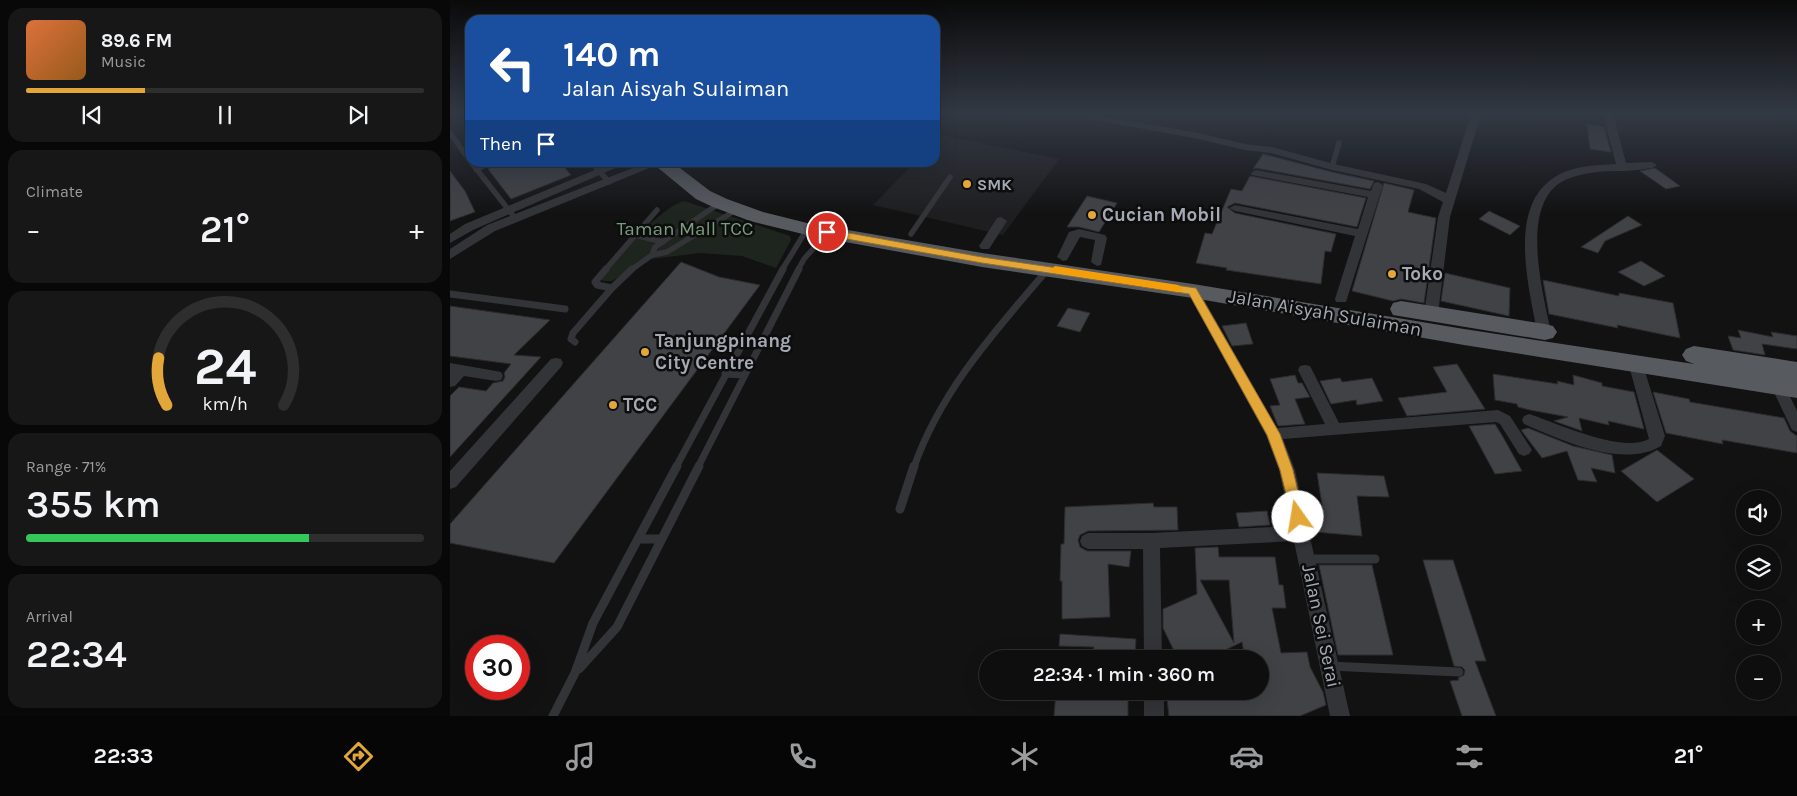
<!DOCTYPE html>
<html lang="en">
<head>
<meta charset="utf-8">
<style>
	:root { --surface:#0e0e0e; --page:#171717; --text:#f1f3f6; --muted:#9b9c9e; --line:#2e2e2e; --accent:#e3a739 }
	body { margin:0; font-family:Karla,sans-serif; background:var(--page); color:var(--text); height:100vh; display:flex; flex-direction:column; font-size:19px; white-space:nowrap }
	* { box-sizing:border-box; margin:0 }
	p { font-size:16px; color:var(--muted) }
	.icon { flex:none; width:28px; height:28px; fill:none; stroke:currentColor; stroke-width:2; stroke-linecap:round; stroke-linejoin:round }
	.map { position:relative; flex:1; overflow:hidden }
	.drawer { display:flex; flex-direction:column; gap:8px; padding:8px; background:#080808; width:450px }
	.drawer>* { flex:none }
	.guide { position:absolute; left:15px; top:15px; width:475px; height:152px; border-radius:15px; box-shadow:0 5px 20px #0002,0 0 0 1px var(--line); background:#1a4fa0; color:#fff; overflow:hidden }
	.fabs { position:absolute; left:1286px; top:490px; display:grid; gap:10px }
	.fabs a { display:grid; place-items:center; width:45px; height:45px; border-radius:50%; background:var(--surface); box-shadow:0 5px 20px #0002,0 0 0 1px var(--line); font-size:25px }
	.speed { position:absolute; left:15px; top:635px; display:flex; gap:10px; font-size:25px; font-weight:700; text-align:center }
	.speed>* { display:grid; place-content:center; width:65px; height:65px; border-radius:50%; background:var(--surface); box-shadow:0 5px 20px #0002,0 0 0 1px var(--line); line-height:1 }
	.speed .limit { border:8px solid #d22; background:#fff; color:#111 }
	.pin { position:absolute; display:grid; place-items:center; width:42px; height:42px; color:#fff; margin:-21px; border:2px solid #fff; border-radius:50%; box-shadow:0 1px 5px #0007 }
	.me { position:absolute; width:55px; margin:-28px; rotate:347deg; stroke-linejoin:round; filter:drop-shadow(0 0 4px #0008) }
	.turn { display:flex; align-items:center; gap:18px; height:105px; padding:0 15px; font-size:22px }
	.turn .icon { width:65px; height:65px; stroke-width:2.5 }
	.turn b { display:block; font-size:35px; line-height:42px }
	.then { display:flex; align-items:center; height:48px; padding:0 15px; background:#0003; gap:10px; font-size:19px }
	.big { font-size:38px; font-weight:600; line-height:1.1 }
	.drawer .widget { flex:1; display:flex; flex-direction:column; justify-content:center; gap:8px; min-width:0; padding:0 18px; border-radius:15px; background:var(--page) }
	.drawer .dial { align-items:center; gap:0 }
	.dial svg { height:130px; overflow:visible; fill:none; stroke:var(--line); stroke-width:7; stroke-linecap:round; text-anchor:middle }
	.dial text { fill:var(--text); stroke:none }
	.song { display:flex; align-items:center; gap:15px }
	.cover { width:60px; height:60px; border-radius:8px; background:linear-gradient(135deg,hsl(20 70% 55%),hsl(30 70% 35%)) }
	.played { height:5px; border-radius:2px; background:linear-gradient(90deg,var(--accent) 30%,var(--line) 30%) }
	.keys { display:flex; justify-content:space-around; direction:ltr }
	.heat { display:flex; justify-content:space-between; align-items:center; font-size:28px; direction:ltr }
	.charge { height:8px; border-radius:4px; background:linear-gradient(90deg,#34c759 71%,var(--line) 0) }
	.trip { position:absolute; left:529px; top:650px; width:290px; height:50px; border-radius:25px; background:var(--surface); box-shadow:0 5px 20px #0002,0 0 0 1px var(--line); font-weight:600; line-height:50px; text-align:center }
	.tab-bar { display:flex; height:80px; justify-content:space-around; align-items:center; background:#060606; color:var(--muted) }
	.tab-bar .icon { width:35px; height:35px }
	.tab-bar .on { color:var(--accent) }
	.tab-bar b { font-size:22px; color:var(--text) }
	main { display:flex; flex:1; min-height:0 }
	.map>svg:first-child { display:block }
</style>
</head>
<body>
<main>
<section class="drawer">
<div class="widget">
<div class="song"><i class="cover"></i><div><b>89.6 FM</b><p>Music</p></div></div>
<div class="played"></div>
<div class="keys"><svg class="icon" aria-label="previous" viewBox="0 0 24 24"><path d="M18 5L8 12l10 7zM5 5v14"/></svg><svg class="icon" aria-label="pause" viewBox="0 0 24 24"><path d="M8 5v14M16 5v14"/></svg><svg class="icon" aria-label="next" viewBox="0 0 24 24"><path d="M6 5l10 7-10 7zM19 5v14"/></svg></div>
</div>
<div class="widget"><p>Climate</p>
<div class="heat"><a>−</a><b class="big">21°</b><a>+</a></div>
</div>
<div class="widget dial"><svg viewBox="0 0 100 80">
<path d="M14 69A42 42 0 1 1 86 69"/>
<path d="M14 69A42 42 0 0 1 9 40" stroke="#e3a739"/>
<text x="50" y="56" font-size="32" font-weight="700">24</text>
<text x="50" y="72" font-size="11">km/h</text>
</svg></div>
<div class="widget"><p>Range · 71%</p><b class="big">355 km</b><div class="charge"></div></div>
<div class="widget"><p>Arrival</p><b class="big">22:34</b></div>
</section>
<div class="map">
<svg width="1347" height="716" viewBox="0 0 1347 716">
	<rect width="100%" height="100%" fill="#121213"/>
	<path fill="#1e1e20" d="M491,135l118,24 -56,76 -130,-30 41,-42 21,-1v-22z"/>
	<path fill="#1e251f" d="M234,201l106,35 1,4 -15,28 -34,-12 -42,-3 -49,6 -39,22h-8l-4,-2c21,-24 55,-68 84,-78z"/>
	<path fill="#414246" stroke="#2c2c2f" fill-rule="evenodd" d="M1137,124l17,3 7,25 -21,-3z
		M813,154l69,18 42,9 -4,8 -114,-21 -3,1z
		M55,162h55l11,13 -60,24 -23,-30z
		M1205,168l25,18 -14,3 -26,-18z
		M0,171l15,20 10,21 -25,9z
		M800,176l116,22 -9,29 -122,-24 -8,4 8,6 101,21 -5,18 -6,-1 -4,33 -95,-14 1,-2 -31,-5 9,-30 7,1 19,-45 11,2z
		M934,183l30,7 -6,22 28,6 -12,85 -23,-4 -8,2 -41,-10z
		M637,196l30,7 -18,29 -20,-5h-12z
		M1039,211l31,15 -10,9 -31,-16z
		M1178,216l14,9 -37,16 -7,12 -17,-6z
		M1191,261l24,15 -21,10 -26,-14z
		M231,262l38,15 41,8 -206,278 -104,-20v-19z
		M995,273l65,15 -1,28 -68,-15z
		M1093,280l76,16v-3l54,10 7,35 -63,-13 1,3 -69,-14z
		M0,306l100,14 -36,35 27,2 -91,100v-61l9,-9 27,4 7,-8 10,-2 2,-4 -1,-4 7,-9 -61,-8z
		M618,308l22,5 -10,19 -23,-6z
		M796,323l7,21 -21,2 -10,-20z
		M1288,330l35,7 -2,-5 26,4v13l-35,-5 3,11 -32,-5 -5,-14 13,2z
		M1007,364l28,45 -78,7 -9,-18 49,-6 -14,-25z
		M1043,374l65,10 -1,-3 17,4 -1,-10 29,8v3l32,6 10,37 -36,-8 1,4 -30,-7 3,13 -28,-10 14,-4 -38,-7 -12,-3 -1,-3 -22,-4z
		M845,375l3,8h4l8,14 -15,2 10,25 -27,2 -8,-20 10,-1 -10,-26z
		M890,378l2,4 30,-4 11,23 -26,4 -1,-5 -25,4 -11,-23z
		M1203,392l36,7 1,3 94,16 6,13 7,5v17l-75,-13 1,4 -57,-11z
		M1045,424l8,13 19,34 -27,3 -26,-48z
		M1078,428l45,18 39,9 3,18 -24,-5 6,14 -19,-2 -11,-29 -25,7 -21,-28z
		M1207,450l37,29 -37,23 -36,-31z
		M867,473l67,3 5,21 -32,-1 5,40 -47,-4 -2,-28 9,1z
		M703,503l1,4h23l1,23 -90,1 -8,4 -2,5 2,7 7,4h44l-2,16 -21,-3 2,53 -48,2v-38h-2l1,-37h3l1,-37z
		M817,511l3,14 -31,2 -3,-14z
		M768,547l1,10h56l4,28h4l3,23h-14l9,45 26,-1 3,15 13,25 3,13 -26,11h-131l-3,-25h94v-32h-15l-3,-17 -36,17h-28l-15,-31v-19l34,-15 -2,-46zM750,580h29l5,63z
		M973,560h30l33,101h-11l21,55h-34l-12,-35 9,-1 -1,-2 6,-3 1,-5 -3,-3 -8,-1z
		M869,565h53l21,90h-55z
		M610,634l76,5 -1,20 -43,-1 2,-11 -35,-1z
		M606,691h72v25h-74z"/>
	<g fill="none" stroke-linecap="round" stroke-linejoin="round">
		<path stroke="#333438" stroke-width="5.5" d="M0,133l20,28
			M21,162l44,56
			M141,162l18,20
			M882,167l7,-24
			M26,169l18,-7
			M461,234l39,-57
			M185,235l28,7
			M202,255l3,-8 65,-44
			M155,270l52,-60
			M181,270l21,-15 15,-3 69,-42
			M332,270l25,-41
			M348,270l6,-11 23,-26"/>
		<path stroke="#333438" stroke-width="7" d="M156,269l-11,13 2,3 15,3
			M0,294l115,15
			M125,342l-4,-3 2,-6 39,-45 20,-19
			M275,374l19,1
			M226,467l107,-198
			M248,467l101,-198
			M464,467c27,-77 82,-137 134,-198"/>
		<path stroke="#333438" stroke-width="9" d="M450,509l14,-43
			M188,539h23
			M857,559h68
			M879,666l130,6
			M129,669l38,-42 82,-161
			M103,716l22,-43 18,-50 84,-157"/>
		<path fill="#333438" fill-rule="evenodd" d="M636,114l108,18 51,12 27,3 62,17 92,20 20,9 25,-79h10l-31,103 -12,97 -2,3h-10l-2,-3 14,-97 5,-15 -24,-13 -87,-19 -61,-17 -26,-3 -51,-12 -105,-19 -5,-3z
			M1153,114h10l13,49 26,-1 5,3 -5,3c-10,1 -21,3 -30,3 -20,0 -41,1 -59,10 -44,24 -20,112 -12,151l-2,3h-10l-2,-3c-8,-45 -29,-122 15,-153 17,-13 44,-14 64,-15z
			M164,162h15l-156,68 -23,13v-9l15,-10z
			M198,162h16l-169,69 -45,28v-10l37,-24z
			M806,170l115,21 3,-8 4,-1 5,3 -37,117h-10l-1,-3 20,-63 -120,-25 -6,-3 6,-3 123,24 10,-32 -116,-22 -1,-2z
			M551,217l6,4 -18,28h-8l-2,-3 2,-3 16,-25z
			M629,229l26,6 2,3 -6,27 -4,1 -6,-4 4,-22 -15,-3 -13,23 -4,1 -6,-4 12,-25z
			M743,287l6,4 78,137 48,-4 -27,-54 2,-4 5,-1 5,1 29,57 159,-13 12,6 22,34 -3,4 -5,2 -5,-2 -19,-30 -4,-2 -213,17 12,31 55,246h-20l-36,-175 -134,7 2,111h-18l-1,-110h-55l-6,-3 -2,-5 2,-5 6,-3h63l140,-7 -12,-56 -13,-35 -79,-144z
			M1185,357l5,1 2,4 23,74 -4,10c-38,23 -100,-6 -137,-22l-2,-4 2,-4 5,-2c28,9 93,40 120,25l-21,-77 2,-4z
			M106,358l5,1 2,4 -2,4 -105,120 -6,2v-18l101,-112z
			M0,363l46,8 5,1 2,4 -2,4 -5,1 -32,-5 -9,10 -5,1z
			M1328,381l5,1 14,29v21l-5,-2 -21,-44 2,-4z
			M694,691h20v25h-20z"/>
		<path fill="#575a5f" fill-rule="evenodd" d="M201,162h21l38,29 17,8 36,13 44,11 175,30 211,31 271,45 230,35 -8,-3 -4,-6 4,-6 8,-3 103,16v36l-333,-53 -271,-47 -211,-31 -175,-32 -57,-14 -37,-14 -17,-8z
			M951,301l144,23 8,2 4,6 -4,6 -8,2 -152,-25 -3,-6 3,-6z"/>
	</g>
	<linearGradient id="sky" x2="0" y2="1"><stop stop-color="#0a0a0a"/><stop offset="0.53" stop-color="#333944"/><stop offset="1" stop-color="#333944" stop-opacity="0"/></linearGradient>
	<rect width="1347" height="214" fill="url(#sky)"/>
	<path fill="#e3a739" stroke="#946d25" d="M377,229l155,28 214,31 84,146 13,36 11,47 -2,5 -4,1 -5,-1 -13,-52 -13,-35 -78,-141 -207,-31 -158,-28 -2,-3z"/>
	<path fill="#f59e0b" d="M605,266l123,19 5,4 -5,3 -126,-20 -2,-2z"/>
	<g fill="#e3a739" stroke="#0d0d0e" stroke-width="2">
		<circle cx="517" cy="184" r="5"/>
		<circle cx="642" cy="215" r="5"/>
		<circle cx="942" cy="274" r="5"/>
		<circle cx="195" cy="352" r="5"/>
		<circle cx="163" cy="405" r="5"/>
	</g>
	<g text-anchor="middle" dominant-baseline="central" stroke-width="5" stroke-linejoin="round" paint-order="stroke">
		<g font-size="16" font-weight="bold" fill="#a4a9b3" stroke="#0d0d0e" text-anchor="start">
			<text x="527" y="184">SMK</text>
		</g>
		<g font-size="19" font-weight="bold" fill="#a4a9b3" stroke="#0d0d0e" text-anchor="start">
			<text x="652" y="215">Cucian Mobil</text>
			<text x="952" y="274">Toko</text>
			<text x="205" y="341">Tanjungpinang<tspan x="205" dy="22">City Centre</tspan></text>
			<text x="173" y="405">TCC</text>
		</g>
		<g font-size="19" fill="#7c9c7e" stroke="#0d0d0e">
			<text x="235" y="229">Taman Mall TCC</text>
		</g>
		<g font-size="19" fill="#a4a9b3" stroke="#0d0d0e">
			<text transform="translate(875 313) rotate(10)">Jalan Aisyah Sulaiman</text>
			<text transform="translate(871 626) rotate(78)">Jalan Sei Serai</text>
		</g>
	</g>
</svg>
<div class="fabs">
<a><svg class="icon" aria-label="sound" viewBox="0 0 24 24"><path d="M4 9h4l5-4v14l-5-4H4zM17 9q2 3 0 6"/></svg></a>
<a><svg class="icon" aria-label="layers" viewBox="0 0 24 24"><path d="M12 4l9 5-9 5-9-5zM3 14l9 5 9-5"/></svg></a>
<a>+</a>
<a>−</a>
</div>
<div class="speed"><div class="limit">30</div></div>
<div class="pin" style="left:377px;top:232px;background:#d93025"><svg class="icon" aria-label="arrive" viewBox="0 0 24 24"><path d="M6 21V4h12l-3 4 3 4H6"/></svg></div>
<svg class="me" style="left:848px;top:517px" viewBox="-20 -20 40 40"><circle r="19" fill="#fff"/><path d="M0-13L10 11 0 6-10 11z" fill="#e3a739"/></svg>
<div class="trip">22:34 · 1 min · 360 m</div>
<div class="guide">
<div class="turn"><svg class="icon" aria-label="left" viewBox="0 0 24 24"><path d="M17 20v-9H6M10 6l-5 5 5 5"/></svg><div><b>140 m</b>Jalan Aisyah Sulaiman</div></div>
<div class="then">Then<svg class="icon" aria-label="arrive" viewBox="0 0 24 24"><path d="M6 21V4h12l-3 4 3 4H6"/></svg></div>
</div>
</div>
</main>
<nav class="tab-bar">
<b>22:33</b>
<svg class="icon on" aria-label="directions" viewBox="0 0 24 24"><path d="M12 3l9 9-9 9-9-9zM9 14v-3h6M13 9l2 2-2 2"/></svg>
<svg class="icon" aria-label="music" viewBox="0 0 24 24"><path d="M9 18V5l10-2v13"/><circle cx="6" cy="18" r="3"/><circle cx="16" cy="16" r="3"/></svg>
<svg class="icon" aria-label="phone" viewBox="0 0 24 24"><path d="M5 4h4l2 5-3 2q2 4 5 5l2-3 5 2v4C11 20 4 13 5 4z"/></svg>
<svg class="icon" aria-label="climate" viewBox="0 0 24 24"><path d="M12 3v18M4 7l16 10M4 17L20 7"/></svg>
<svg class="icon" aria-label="car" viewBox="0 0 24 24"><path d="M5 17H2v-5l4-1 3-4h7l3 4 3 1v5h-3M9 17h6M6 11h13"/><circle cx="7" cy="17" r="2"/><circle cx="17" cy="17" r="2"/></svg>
<svg class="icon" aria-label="filters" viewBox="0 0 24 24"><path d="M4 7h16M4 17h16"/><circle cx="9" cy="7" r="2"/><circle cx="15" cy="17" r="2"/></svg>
<b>21°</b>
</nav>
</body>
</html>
